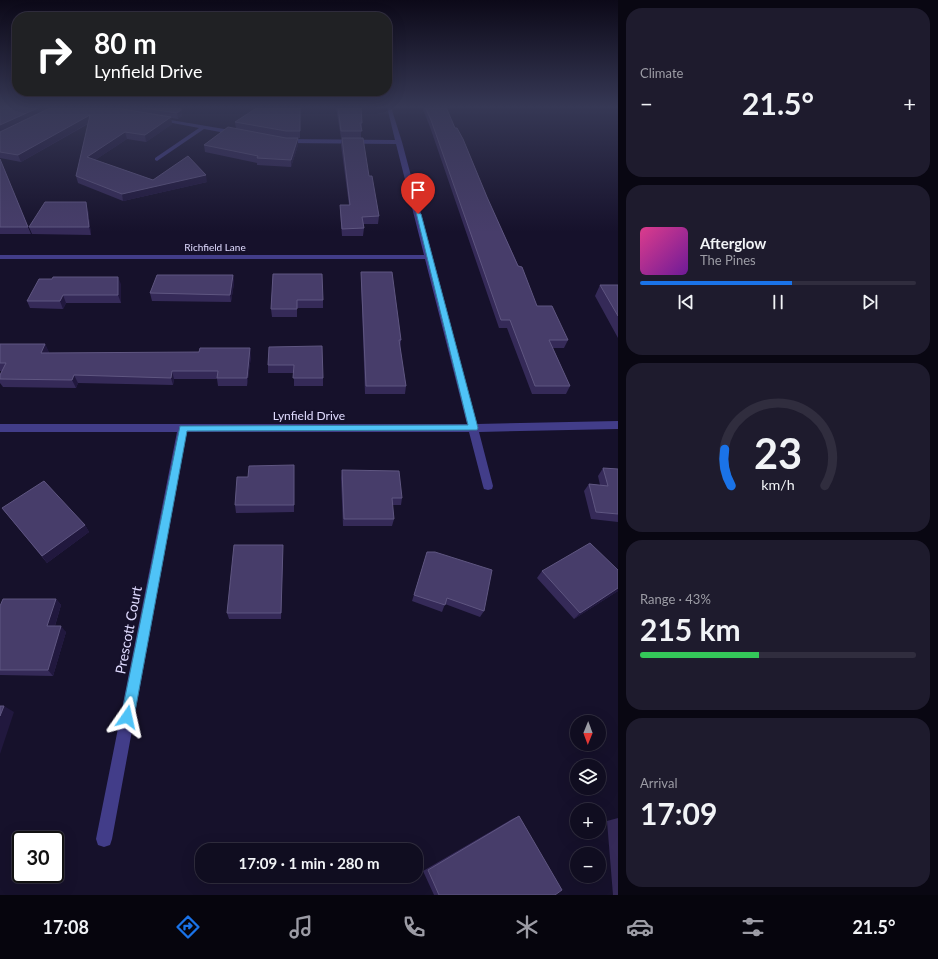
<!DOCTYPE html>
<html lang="en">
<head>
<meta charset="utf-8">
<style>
	:root { --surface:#100d20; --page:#1e1b2d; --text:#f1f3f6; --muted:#9c9ca5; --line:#302d3e; --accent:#1a73e8 }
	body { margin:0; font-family:Lato,sans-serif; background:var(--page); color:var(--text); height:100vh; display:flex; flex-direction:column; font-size:15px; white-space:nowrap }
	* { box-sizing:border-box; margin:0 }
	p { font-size:13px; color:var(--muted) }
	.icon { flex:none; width:22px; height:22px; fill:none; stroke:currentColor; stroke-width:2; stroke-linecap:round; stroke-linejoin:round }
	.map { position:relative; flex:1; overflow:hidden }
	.drawer { display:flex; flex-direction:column; gap:8px; padding:8px; background:#090712; width:320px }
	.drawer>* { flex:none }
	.banner { position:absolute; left:12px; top:12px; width:380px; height:84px; border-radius:16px; box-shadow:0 4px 16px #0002,0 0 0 1px var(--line); background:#202124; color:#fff; overflow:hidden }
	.needle { width:26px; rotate:181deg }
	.buttons { position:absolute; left:570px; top:715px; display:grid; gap:8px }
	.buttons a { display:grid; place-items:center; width:36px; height:36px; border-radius:50%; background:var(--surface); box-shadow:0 4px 16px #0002,0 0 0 1px var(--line); font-size:20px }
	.speed { position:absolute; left:12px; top:831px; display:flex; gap:8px; font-size:20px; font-weight:700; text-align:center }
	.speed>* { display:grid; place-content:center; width:52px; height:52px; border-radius:50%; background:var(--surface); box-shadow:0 4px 16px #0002,0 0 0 1px var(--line); line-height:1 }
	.speed .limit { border:2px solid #111; border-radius:6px; background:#fff; color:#111 }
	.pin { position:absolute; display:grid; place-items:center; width:34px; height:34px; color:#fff; margin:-41px -17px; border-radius:50% 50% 50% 0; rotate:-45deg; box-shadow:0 0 4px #0007 }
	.pin .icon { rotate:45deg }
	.me { position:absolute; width:44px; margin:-22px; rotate:11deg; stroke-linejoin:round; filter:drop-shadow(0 0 3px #0008) }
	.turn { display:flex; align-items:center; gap:14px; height:84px; padding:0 16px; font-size:18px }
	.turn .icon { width:52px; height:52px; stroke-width:2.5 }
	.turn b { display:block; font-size:28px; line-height:34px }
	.big { font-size:30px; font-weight:700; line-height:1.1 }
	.drawer .card { flex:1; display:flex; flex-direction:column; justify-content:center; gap:6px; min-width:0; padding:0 14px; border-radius:16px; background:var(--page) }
	.drawer .dial { align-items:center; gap:0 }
	.dial svg { height:104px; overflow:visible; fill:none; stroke:var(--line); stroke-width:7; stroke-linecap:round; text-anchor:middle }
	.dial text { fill:var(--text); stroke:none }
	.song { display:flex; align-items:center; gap:12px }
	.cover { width:48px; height:48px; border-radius:6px; background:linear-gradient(135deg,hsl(330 70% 55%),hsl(280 70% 35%)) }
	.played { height:4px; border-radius:2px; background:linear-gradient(90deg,var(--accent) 55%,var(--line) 55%) }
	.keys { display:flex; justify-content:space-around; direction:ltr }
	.heat { display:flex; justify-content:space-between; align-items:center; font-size:22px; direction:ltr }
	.charge { height:6px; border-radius:3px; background:linear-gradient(90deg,#34c759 43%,var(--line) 0) }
	.trip { position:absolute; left:195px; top:843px; width:228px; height:40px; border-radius:16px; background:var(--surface); box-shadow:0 4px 16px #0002,0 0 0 1px var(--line); font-weight:700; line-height:40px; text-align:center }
	.menu { display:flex; height:64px; justify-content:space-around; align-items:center; background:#06050d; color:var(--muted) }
	.menu .icon { width:28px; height:28px }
	.menu .on { color:var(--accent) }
	.menu b { font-size:18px; color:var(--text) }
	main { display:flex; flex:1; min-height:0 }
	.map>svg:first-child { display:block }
</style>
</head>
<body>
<main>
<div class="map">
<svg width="618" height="895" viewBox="0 0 618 895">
	<rect width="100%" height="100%" fill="#16112b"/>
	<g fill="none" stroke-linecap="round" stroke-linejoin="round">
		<path fill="#423d89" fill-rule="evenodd" d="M387,107h4l11,35 75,282 141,-3v8l-139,3 14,54 -1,3 -4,1 -4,-1 -1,-3 -14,-54h-282l-75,407 -2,6 -6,2 -6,-2 -2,-6 81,-407h-177v-8h467l-42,-165h-425v-4h424l-28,-111 -111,-1 -3,-2 3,-2 110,1z
			M159,118l77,13 3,2 -3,2 -32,-6 -47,32 -2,-1v-2l44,-30 -42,-8v-1z"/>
	</g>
	<path fill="#352a58" d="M0,107h181l1,9 -4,3 -7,-1 1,6 -26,18 -19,-3 -32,21 58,20 54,2 -84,19 -45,-18 -2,-7 12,-52 -67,38 -21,-4z
		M300,107v31h-14h12v7l-7,22 -34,-2v-2l-52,-11 -1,-7 32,-16 -1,-7z
		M336,107h25l1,16v6h-1v9h-20z
		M422,107h24l9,21 82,178 31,34 -4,8h-11l17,38 -4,8h-34l-25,-66h-8l-69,-201z
		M342,138l27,38 10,40 -1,8h-15l1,4 -1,8h-21l-2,-24v-7h9l-8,-60z
		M0,159l28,68 3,7h-31z
		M88,210l3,25 -59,-1 -3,-7z
		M361,272l40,68 -1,8 6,38 -1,8h-40l-4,-114z
		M273,274l50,26v8h-26v9h-25l-1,-8z
		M233,275l1,8 -3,19 -79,-1 -2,-8z
		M121,284v19h-55l-3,6 -33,-1 -3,-7z
		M600,285h18v53l-23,-42z
		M0,344h45l4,9 202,3 -4,30h-29l-1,-7h-43l-1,6 -95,-2 -2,5 -73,-1 -3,-4v-8l2,-4h-2z
		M269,347l54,31v8h-29v-13h-26v-8z
		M294,465v47l-58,1 -1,-8 13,-28z
		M603,468l15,1v53l-27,-3 -7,-28 5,-7 11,1 -2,-9z
		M342,470l60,28 -1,7h-9l2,14 -2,7h-49l-2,-48z
		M2,508l83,17 4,7 -42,31z
		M283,552l-2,67h-52l-2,-6z
		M425,559l59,52 -4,6 -35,-13 -3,8 -30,-11z
		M618,570v21l-44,28 -37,-41 5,-7z
		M56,599l5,6 -6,21 11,6 -13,44 -53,-1v-69z
		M519,816l36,79h-121l-11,-24 89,-52z
		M618,818v77h-5l-6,-74z"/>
	<path fill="#21183e" d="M40,107h15l-55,26v-8z
		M181,107l1,9 -4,3 -1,-6z
		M90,115l2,6 -71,41 -3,-7z
		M171,117l1,7 -26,18 -1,-7z
		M125,132l2,7 -38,25 -2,-7z
		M298,138v7l-7,22v-7z
		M206,175l1,7 -84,19 -1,-7z
		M86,202l2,8 3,25 -2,-8z
		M233,275l1,8 -3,19 -1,-7z
		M118,277l3,7v19l-3,-8z
		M63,295l3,8 -3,6 -3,-8z
		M45,344l4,8 -4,8 -4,-7z
		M250,348l1,8 -4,30v-8z
		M172,371l2,8 -1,6 -2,-7z
		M74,375l4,8 -2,5 -4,-8z
		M85,525l4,7 -42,31 -5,-7z
		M283,545v7l-2,67v-6z
		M618,588v3l-44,28 6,-6z
		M56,599l5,6 -8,27 -6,-6z
		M61,626l5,6 -13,44 -5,-6z
		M4,706l10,6 -14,42v-38z"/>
	<path fill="#473d6a" stroke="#5f5681" d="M0,107h40l-40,18z
		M52,107h58l61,10 -26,18 -20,-3 -38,25 66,23 35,-24 18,19 -84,19 -46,-18 14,-61 -72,40 -18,-3v-20z
		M138,107h43v3l-4,3z
		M258,107h42v24h-14l-51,-9z
		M338,107h23l1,16h-2l2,8h-21z
		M425,107h21l9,21h2l6,11 24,58 31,69 4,1 15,39h15l16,34h-19l21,46h-35l-25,-66h-9l-70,-200z
		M228,127l58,11h12l-7,22 -34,-2 1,-2 -54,-11z
		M342,138h21l6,38h3l7,40 -17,1 2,11 -22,1 -2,-24h10z
		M0,159l28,68h-28z
		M45,202h41l3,25h-60z
		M361,272h31l9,68h-2l7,46h-40z
		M273,274h49l1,26h-26v9h-26z
		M157,275h76l-3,20 -80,-2z
		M53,277h65v18h-55l-3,6h-33l12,-22h13z
		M600,285h18v31z
		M0,344h45l-4,9 158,-1 1,-4h50l-3,30h-30l1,-7h-46l-1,7 -97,-3 -2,5 -72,-1v-4l6,-12h-6z
		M322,346l1,32h-30l1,-13h-26l1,-18z
		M294,465v40h-59l2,-28h11l1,-11z
		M603,468l15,1v45l-22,-2 -7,-28 19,2z
		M342,470l57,1 3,27h-10l2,21h-50z
		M44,481l41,44 -43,31 -40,-48z
		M590,543l28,27v18l-38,25 -38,-42z
		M234,545h49l-2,68h-54z
		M427,552h8l57,18 -8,41 -37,-13 -2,7 -31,-10z
		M3,599h53l-9,27h14l-13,44h-48v-64z
		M0,706h4l-4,10z
		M519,816l43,74 -7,5h-116l-11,-25z"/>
	<linearGradient id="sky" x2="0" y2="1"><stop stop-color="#0c0918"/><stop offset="0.46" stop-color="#363855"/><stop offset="1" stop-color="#363855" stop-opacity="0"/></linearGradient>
	<rect width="618" height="232" fill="url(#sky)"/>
	<path fill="#4fc3f7" stroke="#337fa1" d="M416,212l5,2 57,214 -1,2 -290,1 -53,286 -2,5 -5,1 -4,-1 -2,-5 59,-291 288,-1z"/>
	<g text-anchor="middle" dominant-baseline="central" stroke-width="4" stroke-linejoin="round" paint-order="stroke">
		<g font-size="10" fill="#e0dbff" stroke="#16112b">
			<text x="215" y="247">Richfield Lane</text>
		</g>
		<g font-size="12" fill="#e0dbff" stroke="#16112b">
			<text x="309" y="415">Lynfield Drive</text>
		</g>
		<g font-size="14" fill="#e0dbff" stroke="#16112b">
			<text transform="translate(128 630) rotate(-79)">Prescott Court</text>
		</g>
	</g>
</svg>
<div class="buttons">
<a><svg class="needle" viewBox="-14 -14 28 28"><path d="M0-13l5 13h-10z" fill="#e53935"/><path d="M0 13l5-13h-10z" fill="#9c9ca5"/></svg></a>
<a><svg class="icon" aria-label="layers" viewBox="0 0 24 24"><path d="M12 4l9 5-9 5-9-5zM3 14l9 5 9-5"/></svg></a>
<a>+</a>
<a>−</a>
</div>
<div class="speed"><div class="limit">30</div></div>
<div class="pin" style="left:418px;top:214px;background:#d93025"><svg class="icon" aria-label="arrive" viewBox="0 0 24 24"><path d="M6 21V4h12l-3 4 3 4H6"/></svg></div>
<svg class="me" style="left:127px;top:717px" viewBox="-20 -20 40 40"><path d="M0-17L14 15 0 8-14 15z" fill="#4fc3f7" stroke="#fff" stroke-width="4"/></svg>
<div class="trip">17:09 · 1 min · 280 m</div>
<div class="banner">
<div class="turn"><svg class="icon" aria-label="right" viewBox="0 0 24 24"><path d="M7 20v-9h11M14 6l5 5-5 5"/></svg><div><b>80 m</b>Lynfield Drive</div></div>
</div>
</div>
<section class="drawer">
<div class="card"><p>Climate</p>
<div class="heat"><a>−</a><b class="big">21.5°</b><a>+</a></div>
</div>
<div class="card">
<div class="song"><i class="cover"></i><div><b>Afterglow</b><p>The Pines</p></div></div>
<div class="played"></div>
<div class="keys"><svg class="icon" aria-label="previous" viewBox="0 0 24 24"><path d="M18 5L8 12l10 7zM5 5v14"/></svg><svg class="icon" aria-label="pause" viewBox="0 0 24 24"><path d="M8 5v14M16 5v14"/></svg><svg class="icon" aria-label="next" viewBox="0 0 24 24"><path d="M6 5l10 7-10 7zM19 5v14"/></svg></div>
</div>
<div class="card dial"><svg viewBox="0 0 100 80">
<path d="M14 69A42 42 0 1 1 86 69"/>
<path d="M14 69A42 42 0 0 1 9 41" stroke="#1a73e8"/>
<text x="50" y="56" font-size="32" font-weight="700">23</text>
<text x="50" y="72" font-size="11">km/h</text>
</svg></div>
<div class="card"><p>Range · 43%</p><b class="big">215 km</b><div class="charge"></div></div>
<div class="card"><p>Arrival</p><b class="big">17:09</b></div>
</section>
</main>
<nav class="menu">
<b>17:08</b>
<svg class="icon on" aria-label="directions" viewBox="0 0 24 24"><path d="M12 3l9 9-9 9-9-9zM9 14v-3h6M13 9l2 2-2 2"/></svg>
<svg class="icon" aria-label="music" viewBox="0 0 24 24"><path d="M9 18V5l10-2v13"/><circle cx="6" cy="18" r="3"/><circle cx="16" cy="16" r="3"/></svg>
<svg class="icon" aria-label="phone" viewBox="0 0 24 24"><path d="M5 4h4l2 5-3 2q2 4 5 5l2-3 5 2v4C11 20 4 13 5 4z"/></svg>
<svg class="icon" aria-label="climate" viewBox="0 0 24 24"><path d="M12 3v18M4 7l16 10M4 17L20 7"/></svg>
<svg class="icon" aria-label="car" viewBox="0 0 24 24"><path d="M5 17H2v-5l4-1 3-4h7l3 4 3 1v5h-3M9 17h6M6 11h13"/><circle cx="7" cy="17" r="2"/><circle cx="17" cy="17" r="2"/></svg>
<svg class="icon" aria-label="filters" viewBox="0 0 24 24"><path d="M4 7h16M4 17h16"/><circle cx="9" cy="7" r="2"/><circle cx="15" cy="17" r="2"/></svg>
<b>21.5°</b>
</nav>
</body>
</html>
